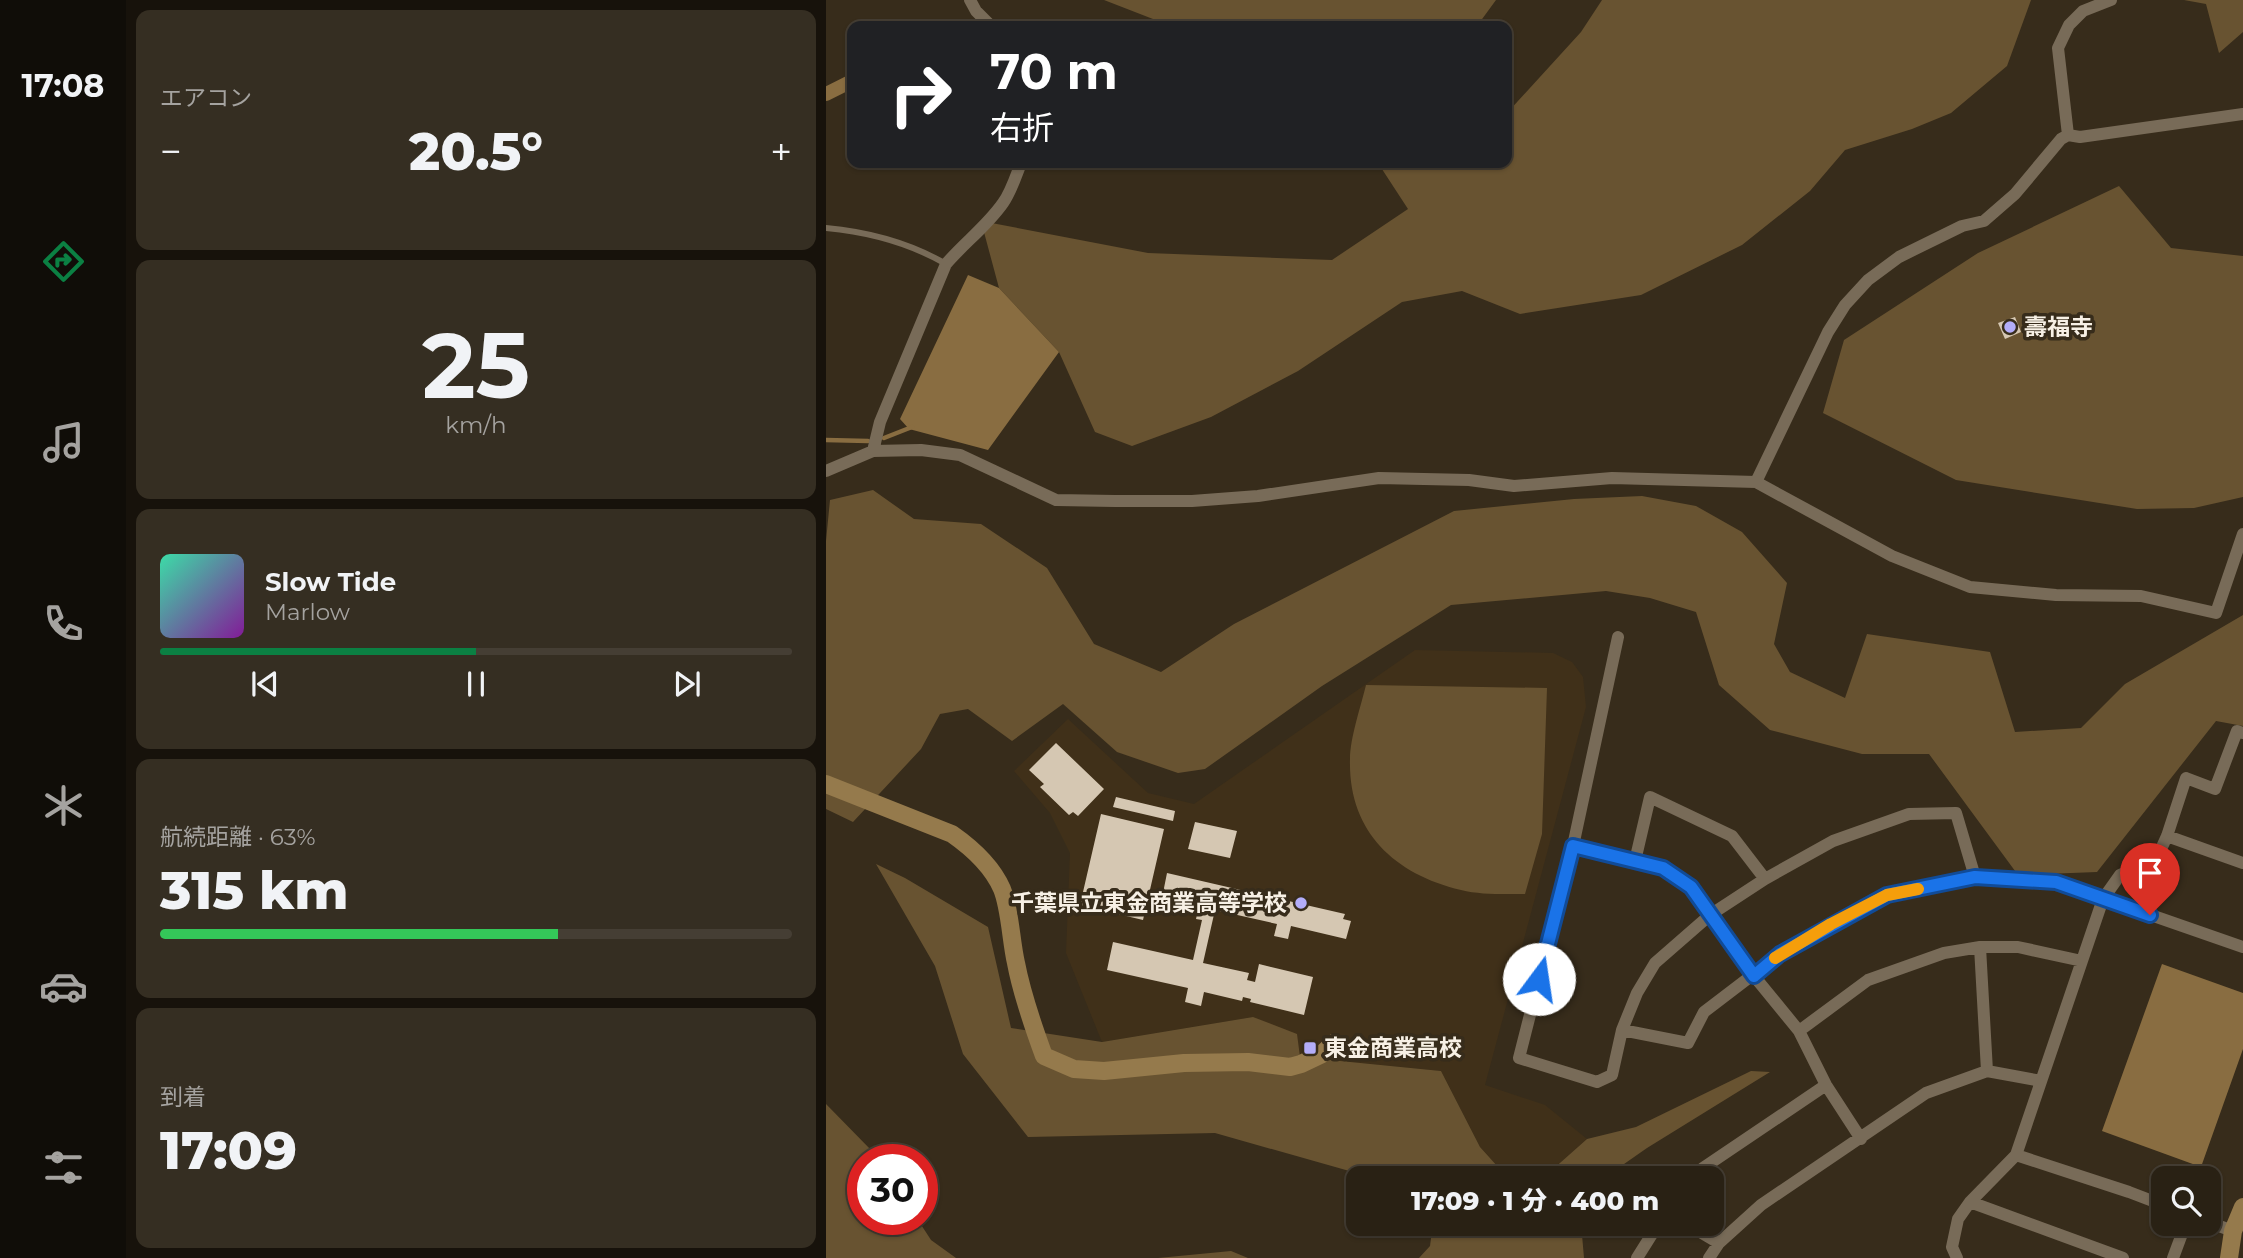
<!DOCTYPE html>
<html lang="ja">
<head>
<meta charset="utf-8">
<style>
	:root { --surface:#292114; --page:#352e22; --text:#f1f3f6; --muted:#a5a3a0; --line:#453e34; --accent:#0b8043 }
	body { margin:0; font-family:Montserrat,"Noto Sans JP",sans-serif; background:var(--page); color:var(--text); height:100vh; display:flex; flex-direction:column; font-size:26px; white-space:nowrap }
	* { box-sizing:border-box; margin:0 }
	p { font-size:23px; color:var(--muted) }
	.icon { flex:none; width:38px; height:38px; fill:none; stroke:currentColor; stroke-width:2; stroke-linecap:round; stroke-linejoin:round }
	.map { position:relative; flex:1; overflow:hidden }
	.sheet { display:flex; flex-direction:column; gap:10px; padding:10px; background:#17120b; width:700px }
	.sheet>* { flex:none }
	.hud { position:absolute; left:21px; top:21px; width:665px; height:147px; border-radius:14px; box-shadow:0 2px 5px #0004,0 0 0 2px var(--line); background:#202124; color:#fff; overflow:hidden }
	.controls { position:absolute; left:1325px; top:1166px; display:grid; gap:14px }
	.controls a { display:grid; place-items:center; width:70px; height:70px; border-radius:14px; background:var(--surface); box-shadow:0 2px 5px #0004,0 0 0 2px var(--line); font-size:35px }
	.speed { position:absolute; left:21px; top:1144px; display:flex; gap:14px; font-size:35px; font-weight:700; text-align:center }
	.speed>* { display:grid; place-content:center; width:91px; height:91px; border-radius:50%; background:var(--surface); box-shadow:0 2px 5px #0004,0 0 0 2px var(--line); line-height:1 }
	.speed .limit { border:10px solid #d22; background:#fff; color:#111 }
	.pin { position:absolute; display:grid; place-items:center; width:60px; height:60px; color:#fff; margin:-72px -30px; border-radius:50% 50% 50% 0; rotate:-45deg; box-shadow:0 0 7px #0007 }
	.pin .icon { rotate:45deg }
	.me { position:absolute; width:77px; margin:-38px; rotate:14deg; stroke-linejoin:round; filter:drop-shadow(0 0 5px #0008) }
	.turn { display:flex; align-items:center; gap:24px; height:147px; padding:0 28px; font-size:32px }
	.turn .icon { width:91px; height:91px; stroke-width:2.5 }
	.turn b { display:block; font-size:49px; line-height:60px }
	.big { font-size:52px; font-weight:800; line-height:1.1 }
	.sheet .widget { flex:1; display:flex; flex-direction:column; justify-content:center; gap:10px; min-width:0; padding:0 24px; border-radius:14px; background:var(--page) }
	.sheet .dial { align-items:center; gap:0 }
	.dial b { font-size:91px; line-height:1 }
	.song { display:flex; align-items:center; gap:21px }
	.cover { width:84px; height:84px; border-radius:10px; background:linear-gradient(135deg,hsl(160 70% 55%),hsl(290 70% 35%)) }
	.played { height:7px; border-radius:4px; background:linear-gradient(90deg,var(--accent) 50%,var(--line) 50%) }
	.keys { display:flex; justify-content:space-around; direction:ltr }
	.heat { display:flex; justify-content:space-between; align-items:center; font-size:38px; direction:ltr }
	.charge { height:10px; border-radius:5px; background:linear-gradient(90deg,#34c759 63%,var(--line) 0) }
	.trip { position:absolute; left:520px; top:1166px; width:378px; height:70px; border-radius:14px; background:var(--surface); box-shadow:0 2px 5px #0004,0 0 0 2px var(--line); font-weight:800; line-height:70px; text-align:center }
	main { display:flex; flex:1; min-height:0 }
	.menu { display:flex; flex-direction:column; width:126px; justify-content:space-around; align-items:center; background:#100d08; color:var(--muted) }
	.menu .icon { width:49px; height:49px }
	.menu .selected { color:var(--accent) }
	.menu b { font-size:32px; color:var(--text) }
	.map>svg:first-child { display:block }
</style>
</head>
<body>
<main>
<nav class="menu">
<b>17:08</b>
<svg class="icon selected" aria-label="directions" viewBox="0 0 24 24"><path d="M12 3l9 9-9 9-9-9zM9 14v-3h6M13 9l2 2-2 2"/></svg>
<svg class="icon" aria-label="music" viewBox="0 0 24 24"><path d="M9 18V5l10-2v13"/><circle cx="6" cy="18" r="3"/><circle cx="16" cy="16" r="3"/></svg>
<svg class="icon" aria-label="phone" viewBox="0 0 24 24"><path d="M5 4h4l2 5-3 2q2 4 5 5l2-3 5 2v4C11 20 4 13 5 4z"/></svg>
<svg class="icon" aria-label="climate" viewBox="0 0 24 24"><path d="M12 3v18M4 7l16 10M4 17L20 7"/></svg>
<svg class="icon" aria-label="car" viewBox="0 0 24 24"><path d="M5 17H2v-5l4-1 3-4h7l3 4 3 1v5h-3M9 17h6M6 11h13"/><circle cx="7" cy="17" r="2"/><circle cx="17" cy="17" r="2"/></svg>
<svg class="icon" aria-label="filters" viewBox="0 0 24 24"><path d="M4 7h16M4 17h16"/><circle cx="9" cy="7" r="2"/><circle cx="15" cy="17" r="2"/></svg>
</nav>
<section class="sheet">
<div class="widget"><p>エアコン</p>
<div class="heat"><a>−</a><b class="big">20.5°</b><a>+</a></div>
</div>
<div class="widget dial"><b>25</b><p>km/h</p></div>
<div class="widget">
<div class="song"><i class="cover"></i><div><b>Slow Tide</b><p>Marlow</p></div></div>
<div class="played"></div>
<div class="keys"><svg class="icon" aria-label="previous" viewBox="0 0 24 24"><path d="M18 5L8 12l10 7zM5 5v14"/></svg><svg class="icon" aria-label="pause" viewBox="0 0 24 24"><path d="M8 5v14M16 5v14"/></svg><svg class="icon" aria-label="next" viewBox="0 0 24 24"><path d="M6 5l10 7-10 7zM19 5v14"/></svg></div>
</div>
<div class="widget"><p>航続距離 · 63%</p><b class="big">315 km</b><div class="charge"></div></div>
<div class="widget"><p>到着</p><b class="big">17:09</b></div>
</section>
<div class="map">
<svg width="1417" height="1258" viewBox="0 0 1417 1258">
	<rect width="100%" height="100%" fill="#372c1b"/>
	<path fill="#403019" d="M589,650l138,3 19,9 11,15 3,30 -101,378 60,20 42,34 -44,39h-35l-28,-31 -39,-76 -141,-14 -47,-40 -151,25 -36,-89 4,-100 -20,-40 -36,-42 54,-52 80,74 46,11z"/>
	<path fill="#685331" d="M278,0h392l-19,26h-306z
		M776,0h429l-24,66 -56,47 -39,16 -67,21 -35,41 -68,54 -101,50 -121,19 -58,-23 -60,11 -104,69 -87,46 -79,29 -37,-14 -36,-80 -60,-64 -18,-67 167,32 184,7 76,-51 -30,-46h55l5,7 21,-7h48v-50l74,-81z
		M1358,0h59v32l-24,21 -13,-49z
		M1293,186l52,62 72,8v241l-49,11 -57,1 -181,-29 -133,-67 21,-73 134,-87z
		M47,490l41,29 67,5 66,44 47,76 67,28 73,-48 220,-113 120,-12 68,-3 54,10 46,26 45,51 -13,61 16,28 55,26 22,-64 123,18 25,80 66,-4 44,-44 118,-69v111l-27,-5 -119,151 -79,3 -89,-121h-67l-92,-24 -51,-45 -23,-73 -46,-14 -44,-7 -155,14 -129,81 -117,83 -27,4 -61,-21 -54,-48 -51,37 -44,-32 -28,5 -19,35 -68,73 -27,-13v-268l4,-41z
		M540,685l181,3 -5,146 -17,60c-21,0 -44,1 -64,-4 -68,-16 -113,-60 -111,-131 0,-21 11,-53 16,-74z
		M50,864l29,14 83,49 23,101 91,14 151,-25 44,17 3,23 141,14 39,76 28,31h-134l-159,-45 -187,4 -65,-83 -28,-88z
		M925,1071l19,1 -123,76 -43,30h-61l44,-39 49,-12z
		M0,1104l45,46 7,10h-15v60h55l13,20 25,18h-130z
		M607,1223h148l3,35h-165l11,-12z
		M405,1251l17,7h-90z"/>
	<path fill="#896d41" d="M142,275l31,13 60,64 -71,98 -79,-21 -9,-10z
		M1336,964l81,29v56l-42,118 -99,-36z"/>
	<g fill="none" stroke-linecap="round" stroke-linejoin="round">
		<path stroke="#896d41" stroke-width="4.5" d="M58,438l28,-11
			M0,440l42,1"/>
		<path stroke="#896d41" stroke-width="14" d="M0,94l26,-13"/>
	</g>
	<path fill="#d5c7b2" d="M1189,317l6,15 -16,7 -7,-16z
		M230,743l48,46 -26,27 -5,-4 -4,3 -29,-28 4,-3 -15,-14z
		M290,797l59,14 -2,10 -60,-14z
		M275,814l63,15 -21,91 -63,-15z
		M369,822l42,9 -7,27 -42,-9z
		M341,873l178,41 -2,5 8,2 -5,18 -55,-13 -3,13 -14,-3 3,-12 -62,-14 -12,53 46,10 -2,7 8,2 4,-18 54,13 -9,38 -54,-13 1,-3 -8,-2 -1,4 -38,-9 -3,14 -16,-4 3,-14 -81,-18 6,-28 80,18 9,-40 -6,-1 3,-13 -37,-8z"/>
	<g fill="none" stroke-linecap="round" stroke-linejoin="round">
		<path stroke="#786b58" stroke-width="6" d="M0,228c43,4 82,14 120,36"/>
		<path stroke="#786b58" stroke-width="12" d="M144,0l6,11 15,15
			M1242,135l-10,-87 11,-23 14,-14 28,-11
			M47,451l7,-29 66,-158c18,-21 41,-38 57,-61 8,-11 13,-27 18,-40
			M0,471l47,-20 48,-1 39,5 96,45 59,1h77l66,-5 121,-18 90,2 45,6 98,-8 144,4 136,74 78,31 86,8 85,1 75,17 27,-79
			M930,482l72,-150 17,-27 23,-25 31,-23 63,-31 22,-5 31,-27 46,-55 7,-4 12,2 163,-23
			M792,637l-45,209 -54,212 78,24 15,-7 10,-45 15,-37 18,-30 55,-48 55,-36 68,-38 76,-27 47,-1 19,64
			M1341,836l76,27
			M747,846l90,22 28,19 63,89 45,55 27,54 35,54
			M809,861l15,-64 82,39 33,43
			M1154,947l7,124
			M796,1030l66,13 16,-31 76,-58 51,-30 56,-29 88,-18 81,5 187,65
			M973,1031l69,-51 76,-27 36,-6h38l64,14
			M1190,1155l113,37 34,13
			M869,1178l8,-10 123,-83
			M1144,1202l153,56
			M1382,1222l25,9
			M859,1223l34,20
			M811,1258l22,-35
			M883,1258l10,-15 42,-38 165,-112 61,-22 54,10
			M1131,1258l-5,-11 6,-28 12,-17 46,-47 87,-256 17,-24 37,-17 10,-22 19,-58 29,11 22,-58 6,2
			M1347,1258l13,-35"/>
		<path stroke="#957a4c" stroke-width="18" d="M0,784l126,50c20,14 40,32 50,55 8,19 9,53 14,74 6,32 17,63 28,93l30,13 30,2 80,-8 64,-1 42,5 11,-3 21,-10 12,-11
			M1403,1258l4,-27 10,-24"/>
	</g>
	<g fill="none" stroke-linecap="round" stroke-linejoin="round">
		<defs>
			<path id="route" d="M713,979l34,-133 90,22 28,19 63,89 26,-22 107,-59 88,-18 81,5 94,33"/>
		</defs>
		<use href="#route" stroke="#114b97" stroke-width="18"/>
		<use href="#route" stroke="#1a73e8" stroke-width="12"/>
		<path stroke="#f59e0b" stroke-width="12" d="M949,958l56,-34 56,-29 31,-6"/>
	</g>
	<g fill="#b3adf9" stroke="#372c1b" stroke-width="2.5">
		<circle cx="1184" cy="327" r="7"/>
		<circle cx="475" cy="903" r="7"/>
		<rect x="477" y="1041" width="14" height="14" rx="3.5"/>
	</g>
	<g text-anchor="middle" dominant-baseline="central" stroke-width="7" stroke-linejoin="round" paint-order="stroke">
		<g font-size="23" font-weight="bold" fill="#f7f0e5" stroke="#372c1b" text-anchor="start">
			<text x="1198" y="327">壽福寺</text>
			<text x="461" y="903" text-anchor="end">千葉県立東金商業高等学校</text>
			<text x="498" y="1048">東金商業高校</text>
		</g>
	</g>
</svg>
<div class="controls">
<a><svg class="icon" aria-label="search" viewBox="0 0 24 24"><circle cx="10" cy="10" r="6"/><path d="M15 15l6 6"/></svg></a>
</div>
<div class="speed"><div class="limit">30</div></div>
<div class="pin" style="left:1324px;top:915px;background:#d93025"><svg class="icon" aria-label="arrive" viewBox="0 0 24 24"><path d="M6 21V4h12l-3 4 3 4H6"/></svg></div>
<svg class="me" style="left:713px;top:979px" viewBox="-20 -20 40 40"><circle r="19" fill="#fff"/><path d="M0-13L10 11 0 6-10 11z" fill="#1a73e8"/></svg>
<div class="trip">17:09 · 1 分 · 400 m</div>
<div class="hud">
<div class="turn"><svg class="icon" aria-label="right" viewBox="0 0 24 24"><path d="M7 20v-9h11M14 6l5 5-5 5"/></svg><div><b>70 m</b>右折</div></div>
</div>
</div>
</main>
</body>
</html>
